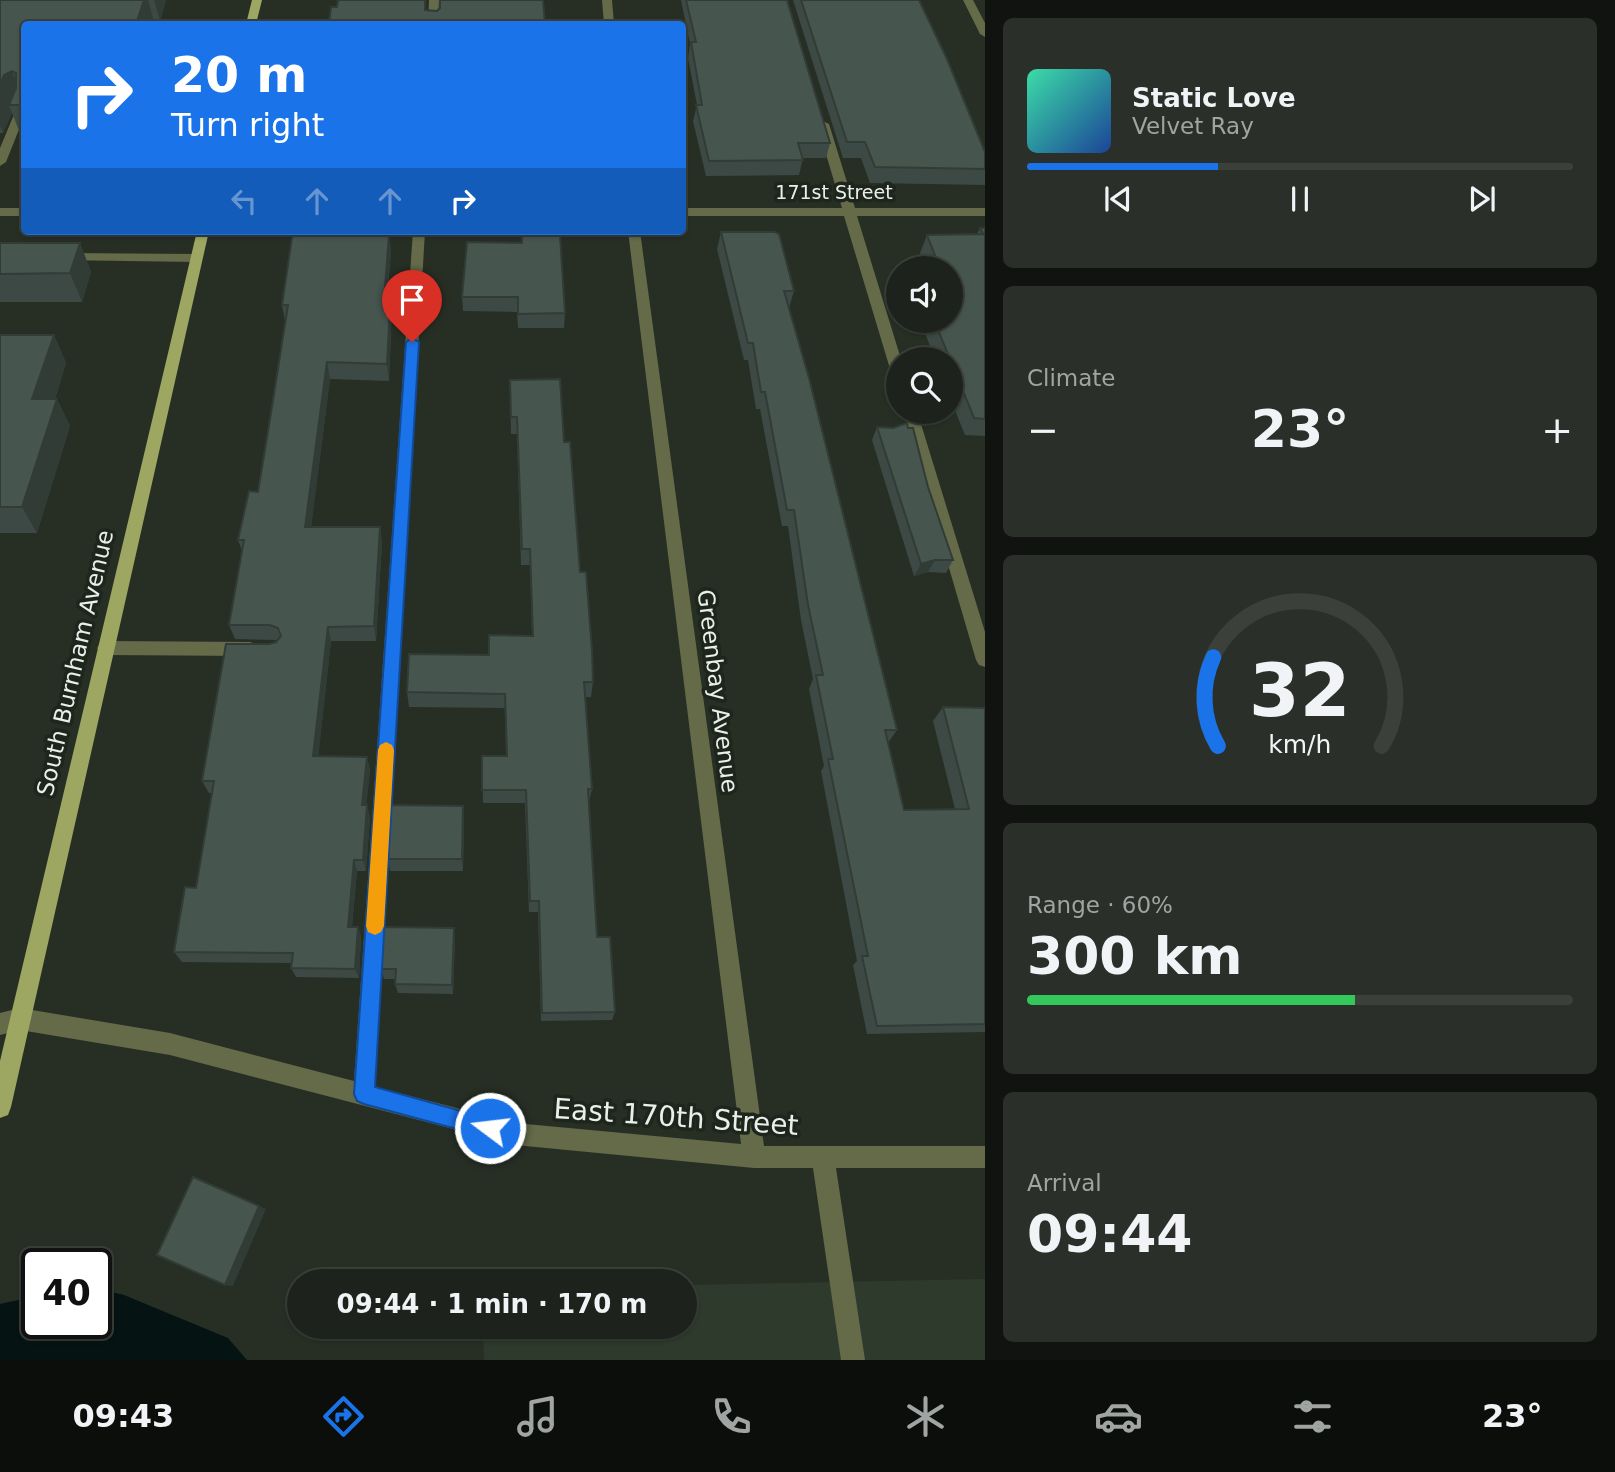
<!DOCTYPE html>
<html lang="en">
<head>
<meta charset="utf-8">
<style>
	:root { --surface:#1d231c; --page:#2a2f29; --text:#f1f3f6; --muted:#a0a4a3; --line:#3b403b; --accent:#1a73e8 }
	body { margin:0; font-family:"DejaVu Sans",sans-serif; background:var(--page); color:var(--text); height:100vh; display:flex; flex-direction:column; font-size:26px; white-space:nowrap }
	* { box-sizing:border-box; margin:0 }
	p { font-size:23px; color:var(--muted) }
	.icon { flex:none; width:38px; height:38px; fill:none; stroke:currentColor; stroke-width:2; stroke-linecap:round; stroke-linejoin:round }
	.map { position:relative; flex:1; overflow:hidden }
	.side { display:flex; flex-direction:column; gap:18px; padding:18px; background:#10130f; width:630px }
	.side>* { flex:none }
	.top-card { position:absolute; left:21px; top:21px; width:665px; height:214px; border-radius:7px; box-shadow:0 2px 5px #0004,0 0 0 2px var(--line); background:#1a73e8; color:#fff; overflow:hidden }
	.fabs { position:absolute; left:886px; top:256px; display:grid; gap:14px }
	.fabs a { display:grid; place-items:center; width:77px; height:77px; border-radius:50%; background:var(--surface); box-shadow:0 2px 5px #0004,0 0 0 2px var(--line); font-size:35px }
	.speed { position:absolute; left:21px; top:1248px; display:flex; gap:14px; font-size:35px; font-weight:700; text-align:center }
	.speed>* { display:grid; place-content:center; width:91px; height:91px; border-radius:50%; background:var(--surface); box-shadow:0 2px 5px #0004,0 0 0 2px var(--line); line-height:1 }
	.speed .limit { border:4px solid #111; border-radius:10px; background:#fff; color:#111 }
	.pin { position:absolute; display:grid; place-items:center; width:60px; height:60px; color:#fff; margin:-72px -30px; border-radius:50% 50% 50% 0; rotate:-45deg; box-shadow:0 0 7px #0007 }
	.pin .icon { rotate:45deg }
	.me { position:absolute; width:77px; margin:-38px; rotate:285deg; stroke-linejoin:round; filter:drop-shadow(0 0 5px #0008) }
	.turn { display:flex; align-items:center; gap:24px; height:147px; padding:0 35px; font-size:32px }
	.turn .icon { width:91px; height:91px; stroke-width:2.5 }
	.turn b { display:block; font-size:49px; line-height:60px }
	.lanes { display:flex; align-items:center; height:66px; padding:0 35px; background:#0003; justify-content:center; gap:35px; direction:ltr }
	.lanes .off { opacity:.35 }
	.big { font-size:52px; font-weight:700; line-height:1.1 }
	.side .widget { flex:1; display:flex; flex-direction:column; justify-content:center; gap:10px; min-width:0; padding:0 24px; border-radius:10px; background:var(--page) }
	.side .dial { align-items:center; gap:0 }
	.dial svg { height:182px; overflow:visible; fill:none; stroke:var(--line); stroke-width:7; stroke-linecap:round; text-anchor:middle }
	.dial text { fill:var(--text); stroke:none }
	.song { display:flex; align-items:center; gap:21px }
	.cover { width:84px; height:84px; border-radius:10px; background:linear-gradient(135deg,hsl(160 70% 55%),hsl(220 70% 35%)) }
	.played { height:7px; border-radius:4px; background:linear-gradient(90deg,var(--accent) 35%,var(--line) 35%) }
	.keys { display:flex; justify-content:space-around; direction:ltr }
	.heat { display:flex; justify-content:space-between; align-items:center; font-size:38px; direction:ltr }
	.charge { height:10px; border-radius:5px; background:linear-gradient(90deg,#34c759 60%,var(--line) 0) }
	.trip { position:absolute; left:287px; top:1269px; width:410px; height:70px; border-radius:35px; background:var(--surface); box-shadow:0 2px 5px #0004,0 0 0 2px var(--line); font-weight:700; line-height:70px; text-align:center }
	.dock { display:flex; height:112px; justify-content:space-around; align-items:center; background:#0c0e0b; color:var(--muted) }
	.dock .icon { width:49px; height:49px }
	.dock .on { color:var(--accent) }
	.dock b { font-size:32px; color:var(--text) }
	main { display:flex; flex:1; min-height:0 }
	.map>svg:first-child { display:block }
</style>
</head>
<body>
<main>
<div class="map">
<svg width="985" height="1360" viewBox="0 0 985 1360">
	<rect width="100%" height="100%" fill="#272f25"/>
	<path fill="#2e3a2b" d="M985,1279v81h-501l-1,-33 201,-1v-41z"/>
	<path fill="#051413" d="M96,1288l28,7 104,43 19,22h-247v-56l37,-8v27h59z"/>
	<g fill="none" stroke-linecap="round" stroke-linejoin="round">
		<path fill="#656a49" fill-rule="evenodd" d="M429,0h10l-1,24h-10z
			M602,0h10l2,24h-10z
			M963,0h10l12,23v14l-5,-3z
			M24,102v15l-18,45 -6,4v-18l18,-43z
			M823,121l6,3 26,84h130v8h-128l44,143h-3v18l-7,-5 -47,-156h-162v-8h160l-25,-84z
			M0,208h24v8h-24z
			M413,231h12l-50,856 140,36 226,21 -113,-913h12l124,915h221v22h-149l29,192h-24l-28,-192h-59l-239,-23 -345,-90 -150,-25 -20,5v-22l20,-5 150,25 184,48z
			M63,253l133,1 7,4 -7,4 -138,-2 -2,-3z
			M903,411h14l68,221v35l-6,-2 -3,-5z
			M106,641l144,1 6,2 3,5 -3,5 -6,2 -144,-1 -6,-2 -3,-5 3,-5z"/>
		<path fill="#9ea762" fill-rule="evenodd" d="M252,0h10l-6,24h-10z
			M197,231h12l-198,876 -3,8 -8,3v-57z"/>
	</g>
	<path fill="#3d4944" d="M0,0h166l-6,21 -6,1 -1,2h-129v109h-4l-8,-20 -9,20h-3z
		M681,0h106l43,143 -4,15h-23l-4,17 -93,1 -13,-55 4,-16 -9,-47 2,-14z
		M793,0h126l66,152v33l-115,-2 -9,-25h-18z
		M980,228h5v208l-20,-1 -15,-37v-39h-15l-15,-39h30v-52h-24l-6,-15 7,-18 50,-1z
		M721,232l73,59 -5,17 108,422 -9,13 16,67 51,-1 -22,-88 10,-14 42,1v324l-118,2 -14,-69 4,-4 -36,-190 3,-5 -15,-77 4,-10 -12,-59 -13,-94h-6l-22,-117h-4l-8,-49h-4l-27,-111z
		M335,234h54l2,18 -3,36h3l1,17 -3,76 -59,-2 -19,148h69l2,16 -6,98h-45l-13,115 49,1 3,13 -4,35 4,12 -4,54h-9l-5,56h6l3,10 -2,41 -63,-1 -5,-9v-5l-109,-1 -8,-10 22,-64 16,-95h-3l-7,-12 67,-137 7,-2 1,-1 -2,-1 -40,-1 -6,-14 13,-74 -4,-11 20,-48 13,-79 14,-92 -3,-16z
		M467,242l98,71 -1,15h-46l-1,-16 -54,-1 -1,-14z
		M0,243h80l11,29 -9,30h-82z
		M0,335h54l12,28 -11,36h2l13,27 -33,107h-37z
		M510,380l54,62 29,240 -2,15h-6l7,92 -3,13 8,135 18,75 -3,8 -71,1 -3,-109h-9l-4,-109h-42l-1,-47h24l-1,-48 -96,-1 -2,-15 125,-56 -2,-71h-9l-4,-131h-6z
		M877,427l51,60 25,73 -7,13 -18,-1 -14,4 -42,-136z
		M464,818l-1,53h-73l-2,-12z
		M455,938l-2,56 -55,-1 -3,-9 1,-5h-12l-3,-10z"/>
	<path fill="#323c37" d="M144,0h4l6,22 -1,2h-17z
		M154,0h12l-6,21z
		M12,71l11,29 -14,5 3,8 -9,20 -3,-7v-41l4,-10z
		M389,234l2,18 -5,53 -1,-17z
		M80,243l11,29 -9,30 -12,-29z
		M391,288l1,17 -3,76 -2,-17z
		M54,335l12,28 -20,63 -14,-27z
		M327,362l3,17 -21,164 -4,-16z
		M57,399l13,27 -33,107 -15,-26z
		M380,527l2,16 -6,98 -2,-15z
		M935,560l-7,12 -14,4 7,-12z
		M328,627l3,14 -14,128 -4,-13z
		M367,757l3,13 -5,47 -3,-12z
		M367,805l3,12 -4,54 -3,-11z
		M463,806l1,12 -1,53 -1,-12z
		M354,860l3,11 -6,66 -3,-10z
		M358,927l3,10 -2,41 -4,-9z
		M454,928l1,10 -2,56 -1,-9z
		M259,1206l7,3 -33,77 -8,-1z"/>
	<path fill="#47554f" stroke="#323c37" stroke-width="2" d="M0,0h144l-8,24h-112v81h-15l7,-17v-15l-4,-2 -8,4 -4,10z
		M338,0h87v10l12,1 3,-3v-8h103l2,24h-216l2,-17h6z
		M686,0h101l43,143h-32l5,17 -94,1 -13,-56h6l-11,-63h5z
		M801,0h118l28,59 38,93v17l-110,-2 -10,-25h-18z
		M980,228h5v191l-11,-1 -40,-98h16v-52h-10l-13,-33 56,-1z
		M293,231h42l-1,3h55l-4,54h6l-4,76 -60,-2 -22,165h75l-6,99 -46,1 -15,129 54,1 -5,48h5l-4,55h-9l-6,67h10l-3,42 -64,-1 2,-15 -119,-1 11,-65 11,1 18,-107h-12l24,-137h43l7,-2 5,-6 -3,-8 -8,-3h-41l15,-85h-6l11,-49 9,1 13,-79 17,-108h-6z
		M721,232h54l4,2 15,57h-10l25,87 88,352h-12l19,80 65,-1 -26,-102 42,1v316l-108,2 -15,-70h6l-40,-197h5l-17,-84h7l-15,-70 -14,-95h-7l-22,-118h-4l-8,-49h-5z
		M522,236h38l5,77 -47,1v-17h-56l5,-55 55,1z
		M0,243h80l-10,30 -70,1z
		M0,335h54l-22,64h25l-35,108h-22z
		M560,379l4,63h6l10,130h6l6,79 1,31h-9l8,107h-4l9,148h13l5,75 -73,1 -3,-112h-9l-4,-111h-44v-34h25l-2,-62 -98,-2 2,-38 80,1v-20l44,1 -3,-87h-8l-5,-132h-6l-1,-37z
		M907,423l1,5h5l15,59 25,73h-18l-14,4 -44,-137 16,1z
		M391,805l72,1 -1,53h-74z
		M383,927l71,1 -2,57 -57,-1 1,-15h-15z
		M193,1177l66,29 -34,79 -68,-30z"/>
	<path fill="#1a73e8" stroke="#114b97" stroke-width="2" d="M412,338l7,4 -44,745 122,34 3,7 -3,7 -7,3 -126,-34 -7,-3 -3,-7 52,-752z"/>
	<path fill="#f59e0b" d="M386,742l6,3 2,5 -10,176 -3,6 -6,3 -7,-3 -2,-6 12,-176 2,-5z"/>
	<g text-anchor="middle" dominant-baseline="central" stroke-width="7" stroke-linejoin="round" paint-order="stroke">
		<g font-size="19" fill="#eaf0e9" stroke="#1d251c">
			<text x="834" y="192">171st Street</text>
		</g>
		<g font-size="23" fill="#eaf0e9" stroke="#1d251c">
			<text transform="translate(75 663) rotate(-77)">South Burnham Avenue</text>
			<text transform="translate(718 691) rotate(83)">Greenbay Avenue</text>
		</g>
		<g font-size="28" fill="#eaf0e9" stroke="#1d251c">
			<text transform="translate(676 1117) rotate(4)">East 170th Street</text>
		</g>
	</g>
</svg>
<div class="fabs">
<a><svg class="icon" aria-label="sound" viewBox="0 0 24 24"><path d="M4 9h4l5-4v14l-5-4H4zM17 9q2 3 0 6"/></svg></a>
<a><svg class="icon" aria-label="search" viewBox="0 0 24 24"><circle cx="10" cy="10" r="6"/><path d="M15 15l6 6"/></svg></a>
</div>
<div class="speed"><div class="limit">40</div></div>
<div class="pin" style="left:412px;top:342px;background:#d93025"><svg class="icon" aria-label="arrive" viewBox="0 0 24 24"><path d="M6 21V4h12l-3 4 3 4H6"/></svg></div>
<svg class="me" style="left:490px;top:1128px" viewBox="-20 -20 40 40"><circle r="17" fill="#1a73e8" stroke="#fff" stroke-width="3"/><path d="M0-11L8 9 0 5-8 9z" fill="#fff"/></svg>
<div class="trip">09:44 · 1 min · 170 m</div>
<div class="top-card">
<div class="turn"><svg class="icon" aria-label="right" viewBox="0 0 24 24"><path d="M7 20v-9h11M14 6l5 5-5 5"/></svg><div><b>20 m</b>Turn right</div></div>
<div class="lanes"><svg class="icon off" aria-label="left" viewBox="0 0 24 24"><path d="M17 20v-9H6M10 6l-5 5 5 5"/></svg><svg class="icon off" aria-label="ahead" viewBox="0 0 24 24"><path d="M12 20V5M6 11l6-6 6 6"/></svg><svg class="icon off" aria-label="ahead" viewBox="0 0 24 24"><path d="M12 20V5M6 11l6-6 6 6"/></svg><svg class="icon" aria-label="right" viewBox="0 0 24 24"><path d="M7 20v-9h11M14 6l5 5-5 5"/></svg></div>
</div>
</div>
<section class="side">
<div class="widget">
<div class="song"><i class="cover"></i><div><b>Static Love</b><p>Velvet Ray</p></div></div>
<div class="played"></div>
<div class="keys"><svg class="icon" aria-label="previous" viewBox="0 0 24 24"><path d="M18 5L8 12l10 7zM5 5v14"/></svg><svg class="icon" aria-label="pause" viewBox="0 0 24 24"><path d="M8 5v14M16 5v14"/></svg><svg class="icon" aria-label="next" viewBox="0 0 24 24"><path d="M6 5l10 7-10 7zM19 5v14"/></svg></div>
</div>
<div class="widget"><p>Climate</p>
<div class="heat"><a>−</a><b class="big">23°</b><a>+</a></div>
</div>
<div class="widget dial"><svg viewBox="0 0 100 80">
<path d="M14 69A42 42 0 1 1 86 69"/>
<path d="M14 69A42 42 0 0 1 12 30" stroke="#1a73e8"/>
<text x="50" y="56" font-size="32" font-weight="700">32</text>
<text x="50" y="72" font-size="11">km/h</text>
</svg></div>
<div class="widget"><p>Range · 60%</p><b class="big">300 km</b><div class="charge"></div></div>
<div class="widget"><p>Arrival</p><b class="big">09:44</b></div>
</section>
</main>
<nav class="dock">
<b>09:43</b>
<svg class="icon on" aria-label="directions" viewBox="0 0 24 24"><path d="M12 3l9 9-9 9-9-9zM9 14v-3h6M13 9l2 2-2 2"/></svg>
<svg class="icon" aria-label="music" viewBox="0 0 24 24"><path d="M9 18V5l10-2v13"/><circle cx="6" cy="18" r="3"/><circle cx="16" cy="16" r="3"/></svg>
<svg class="icon" aria-label="phone" viewBox="0 0 24 24"><path d="M5 4h4l2 5-3 2q2 4 5 5l2-3 5 2v4C11 20 4 13 5 4z"/></svg>
<svg class="icon" aria-label="climate" viewBox="0 0 24 24"><path d="M12 3v18M4 7l16 10M4 17L20 7"/></svg>
<svg class="icon" aria-label="car" viewBox="0 0 24 24"><path d="M5 17H2v-5l4-1 3-4h7l3 4 3 1v5h-3M9 17h6M6 11h13"/><circle cx="7" cy="17" r="2"/><circle cx="17" cy="17" r="2"/></svg>
<svg class="icon" aria-label="filters" viewBox="0 0 24 24"><path d="M4 7h16M4 17h16"/><circle cx="9" cy="7" r="2"/><circle cx="15" cy="17" r="2"/></svg>
<b>23°</b>
</nav>
</body>
</html>
